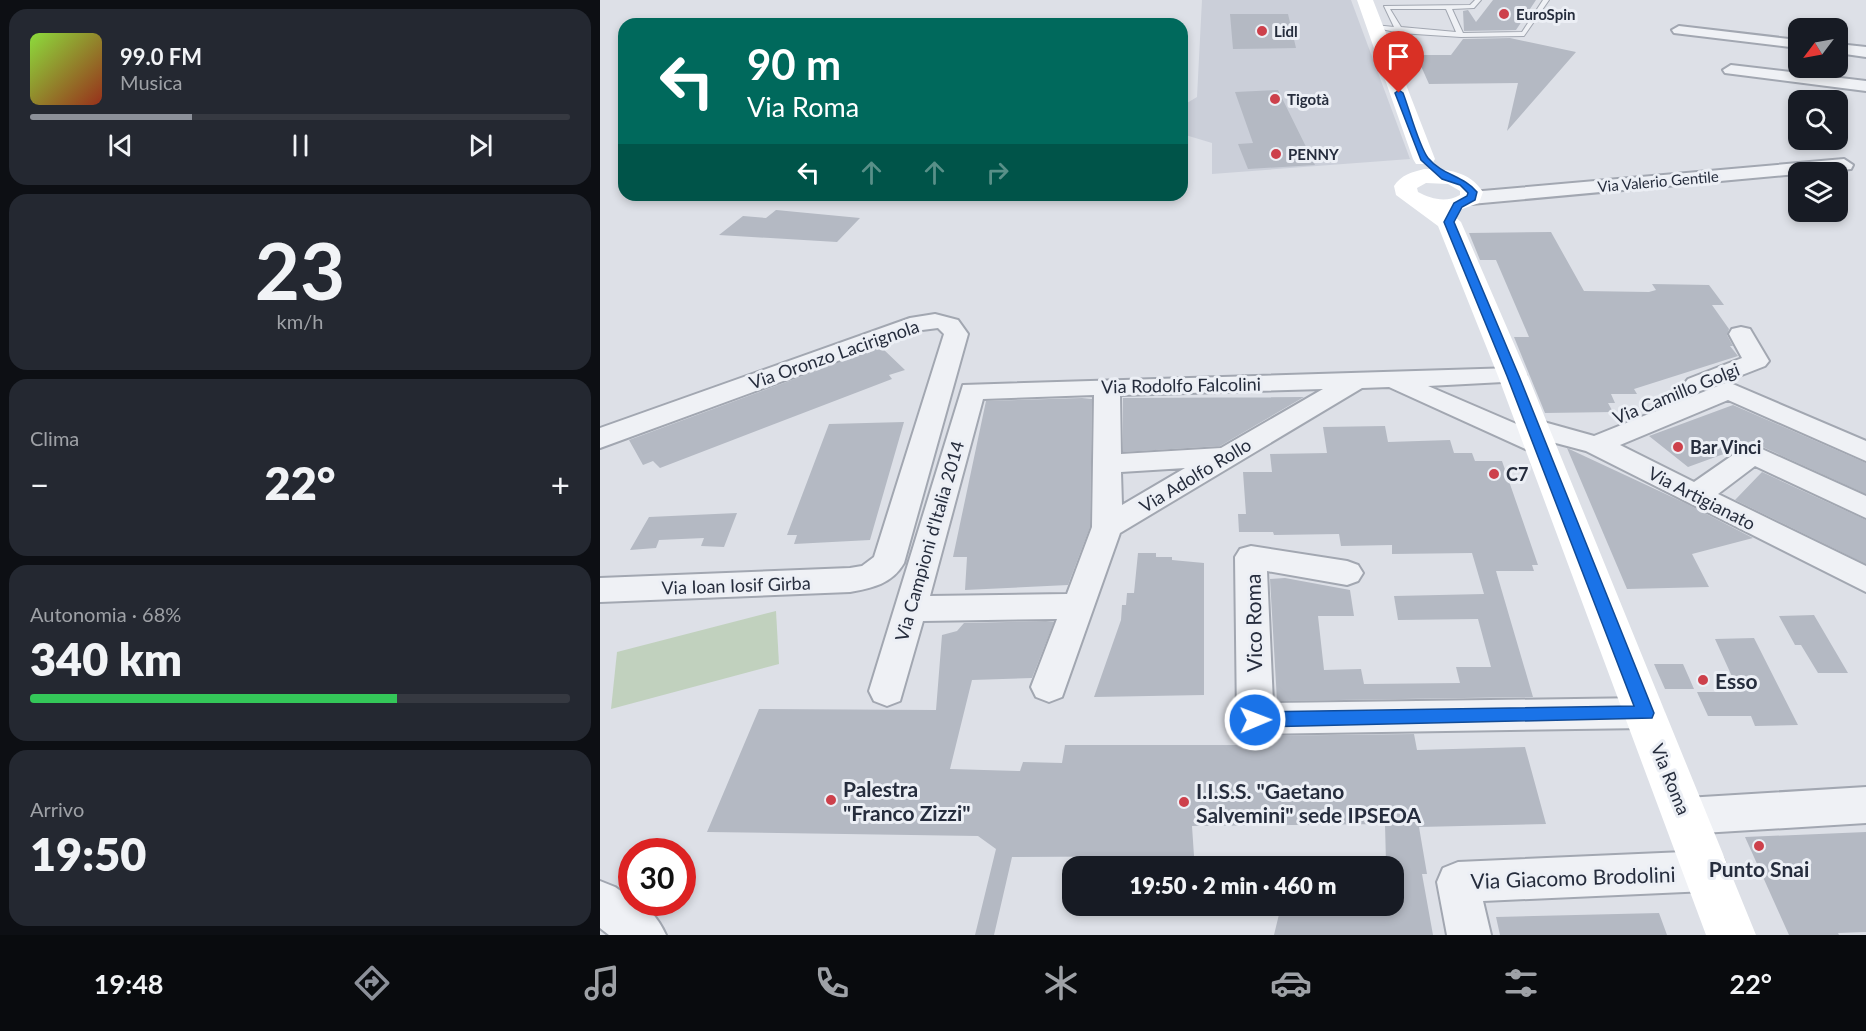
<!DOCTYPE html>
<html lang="it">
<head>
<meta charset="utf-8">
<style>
	:root { --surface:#171b24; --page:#242831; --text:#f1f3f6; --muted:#9ea1a6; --line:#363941; --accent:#8c9099 }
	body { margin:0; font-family:Lato,sans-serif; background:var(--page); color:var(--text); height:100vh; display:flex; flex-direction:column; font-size:22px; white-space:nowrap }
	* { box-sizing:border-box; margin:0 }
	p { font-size:20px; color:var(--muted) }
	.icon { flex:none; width:33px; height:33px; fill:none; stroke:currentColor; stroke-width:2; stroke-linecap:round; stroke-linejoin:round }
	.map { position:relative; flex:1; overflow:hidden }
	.details { display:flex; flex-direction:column; gap:9px; padding:9px; background:#0d0f14; width:600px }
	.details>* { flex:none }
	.guide { position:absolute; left:18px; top:18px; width:570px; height:183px; border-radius:18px; box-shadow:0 3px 9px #0003; background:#00695c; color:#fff; overflow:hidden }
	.needle { width:39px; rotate:238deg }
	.tools { position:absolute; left:1188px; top:18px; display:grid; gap:12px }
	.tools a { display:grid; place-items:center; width:60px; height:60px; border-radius:12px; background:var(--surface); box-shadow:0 3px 9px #0003; font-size:30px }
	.speed { position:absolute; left:18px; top:838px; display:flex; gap:12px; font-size:30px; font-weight:700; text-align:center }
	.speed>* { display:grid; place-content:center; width:78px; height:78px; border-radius:50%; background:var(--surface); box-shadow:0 3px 9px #0003; line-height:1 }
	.speed .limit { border:9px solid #d22; background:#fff; color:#111 }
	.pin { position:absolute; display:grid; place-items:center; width:51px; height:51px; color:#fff; margin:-62px -26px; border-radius:50% 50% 50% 0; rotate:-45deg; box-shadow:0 0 6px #0007 }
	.pin .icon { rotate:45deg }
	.me { position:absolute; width:66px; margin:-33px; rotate:89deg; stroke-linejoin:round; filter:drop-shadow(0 0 4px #0008) }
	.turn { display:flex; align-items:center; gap:21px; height:126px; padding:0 30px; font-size:27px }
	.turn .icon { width:78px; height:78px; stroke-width:2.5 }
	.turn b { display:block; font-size:42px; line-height:51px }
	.lanes { display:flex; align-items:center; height:57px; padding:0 30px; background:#0003; justify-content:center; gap:30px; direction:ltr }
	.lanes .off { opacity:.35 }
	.big { font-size:45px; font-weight:800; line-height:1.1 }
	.details .tile { flex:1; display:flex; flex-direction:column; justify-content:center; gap:9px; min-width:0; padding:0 21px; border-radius:18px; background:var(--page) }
	.details .dial { align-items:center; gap:0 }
	.dial b { font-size:78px; line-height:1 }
	.song { display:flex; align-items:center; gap:18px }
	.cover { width:72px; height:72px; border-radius:9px; background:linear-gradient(135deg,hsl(90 70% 55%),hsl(10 70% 35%)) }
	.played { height:6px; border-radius:3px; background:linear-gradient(90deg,var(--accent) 30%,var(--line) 30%) }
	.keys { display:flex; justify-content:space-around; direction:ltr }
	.heat { display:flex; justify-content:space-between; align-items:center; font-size:33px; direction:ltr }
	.charge { height:9px; border-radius:4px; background:linear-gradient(90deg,#34c759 68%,var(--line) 0) }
	.trip { position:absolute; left:462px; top:856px; width:342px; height:60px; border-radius:18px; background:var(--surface); box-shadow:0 3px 9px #0003; font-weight:800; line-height:60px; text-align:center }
	.tab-bar { display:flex; height:96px; justify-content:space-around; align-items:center; background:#090b0e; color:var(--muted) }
	.tab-bar .icon { width:42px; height:42px }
	.tab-bar .on { color:var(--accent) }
	.tab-bar b { font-size:27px; color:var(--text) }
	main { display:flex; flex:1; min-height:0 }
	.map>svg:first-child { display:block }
</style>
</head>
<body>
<main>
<section class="details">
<div class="tile">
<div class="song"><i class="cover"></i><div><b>99.0 FM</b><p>Musica</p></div></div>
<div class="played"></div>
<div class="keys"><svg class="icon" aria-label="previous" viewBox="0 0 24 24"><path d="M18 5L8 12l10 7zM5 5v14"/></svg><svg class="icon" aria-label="pause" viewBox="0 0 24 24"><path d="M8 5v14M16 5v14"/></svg><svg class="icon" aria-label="next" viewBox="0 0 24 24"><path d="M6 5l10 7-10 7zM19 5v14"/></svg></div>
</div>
<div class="tile dial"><b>23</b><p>km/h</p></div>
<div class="tile"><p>Clima</p>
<div class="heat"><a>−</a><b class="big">22°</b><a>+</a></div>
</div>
<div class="tile"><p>Autonomia · 68%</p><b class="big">340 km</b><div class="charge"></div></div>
<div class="tile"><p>Arrivo</p><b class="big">19:50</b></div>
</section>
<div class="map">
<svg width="1266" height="935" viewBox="0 0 1266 935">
	<rect width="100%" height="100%" fill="#dde0e7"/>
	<path fill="#cbcfd9" d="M602,0h149l59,159 -198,15v-31l-30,-9v-28l15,-9z"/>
	<path fill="#c1d1be" d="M176,611l3,53 -168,45 6,-57z"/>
	<path fill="#b4b9c3" d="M893,0h43l-20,30 -52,1 -1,-20 5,-1 8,12z
		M630,14h58l8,34 -63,1z
		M910,38l66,14 -69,79 11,-48 -89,1 -13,-29h35l12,-16z
		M678,90l37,75 -67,4 -10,-25 15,-1 -18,-51z
		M176,210l84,8 -23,24 -118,-7 24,-19 23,2z
		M951,232l33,59 65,1 7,-2 -4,-6 57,1 15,20h-12l17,24 -2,6 6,11h-3l8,10 -104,33 3,5h-26l4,9h-7l5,9 -68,1 -31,-76h15l-33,-77h-16l-11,-27z
		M281,347l24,23 -16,5 3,4 -232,89 -7,-7 -10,4 -14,-25z
		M704,397l-84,49 -97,6v-54z
		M482,398l10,1 -2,128 -22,58 -103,5 2,-33h-14l33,-156z
		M1133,405l133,58v31l-112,-51 -66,24 -39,-31z
		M304,422l-34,118 -76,4 3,-9h-10l42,-111z
		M785,426l3,16 62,-2 4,13h18l3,8h27l36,104h-6l2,6h-38l37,126 -256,4 -7,-122 15,-1 65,12 4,26h-36l6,54 37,-1 3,15 96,-1 -4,-16h35l-13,-48 -80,1 -4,-24 90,-2 -12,-41 -80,1v-9l-51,1 -2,-12 -65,1 -1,-3h-34l-1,-18h8l-3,-42h29l-2,-18 57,-1 -4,-26z
		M967,448l118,55 68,35 -61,16 17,33 -82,2z
		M1162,472l104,48v44l-131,-64z
		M137,513l-13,34 -23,-1 3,-8 -45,2 -3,8 -26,2 19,-33z
		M538,553h18v4h16v3l32,3v132l-110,2 27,-77 1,-15h4l1,-12h7z
		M1214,615l34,58h-30l-17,-28h-6l-16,-29z
		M446,621l8,1 -22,56 -60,2 -22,89 70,2 3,-9 39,1 3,-18h177v-13l13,4 159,-2 3,16 108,-3 21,77 -127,3 8,47h-5l11,61h-159l7,-29h113v-43h-8l-1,-39 -193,2 2,30 -182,1 -18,78h-19l21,-86 -18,-13 -271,-4 52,-123 177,1 6,-75 15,-4 7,-8z
		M1154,638l44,87 -43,1 -4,-10h-43l-11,-24h42l-24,-53z
		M1054,664h29l11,25h-29z
		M1266,832v100l-28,1 1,2h-50l-44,-98z
		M1059,913l8,22h-167l-4,-18z"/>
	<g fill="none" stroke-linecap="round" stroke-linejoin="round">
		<defs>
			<path id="lane" d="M875,0h6l-7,8 -22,1 11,24 59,-1 21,-32h6l-25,36 -63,1 -61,-4 -28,-6 3,-2 19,2 -10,-21 86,-1zM790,9h56l10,23 -55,-5z"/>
			<path id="street" d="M1079,26l119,14v8l-124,-15 -2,-3z
				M1238,44l28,3v10l-28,-4z
				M1131,65l135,16v10l-141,-18 -2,-3z
				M1244,159l9,6 -2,4 -380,35 -7,-2 -3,-4 3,-4 7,-2z
				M335,314l23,6 10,14 -64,229c-12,21 -32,25 -54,29l-250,10v-24l250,-10 12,-2 12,-9 70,-223 -6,-6 -16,2 -322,118v-20l310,-110z
				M1141,327l9,2 19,32 -4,5 -59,23 -9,3 -9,-3 -4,-5 4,-5 54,-21 -13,-24 3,-5z
				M913,368l9,3 4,5 -4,5 -94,5 93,40 2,-4 10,-3 61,17 134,-54 138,59v20l-138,-61 -108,45 74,37 49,-34 10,-3 113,51v22l-111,-52 -37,28 148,72v26l-280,-141 -34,-9 2,3 -4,6 -10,3 -10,-3 -141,-64 -27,1 -242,145 -58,164 -13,5 -13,-5 -5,-10 26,-68 -134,2 -23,80 -13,5 -13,-5 -5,-10 94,-306zM723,389l-102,59 -100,6 -1,-59zM494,395l-2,132 -25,67 -137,2 53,-197zM585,468l-63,37 -1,-33z
				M651,546l96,15 11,4 5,8 -5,8 -11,4 -80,-14 6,132 372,-5 13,4 5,11 -5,11 -13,4 -390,6 -13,-4 -5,-11 -2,-162 5,-8z
				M1266,787v36l-180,11 -14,-5 -6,-13 6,-13 14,-5z
				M1107,851l15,6 6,14 -6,14 -15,6 -224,10 8,34h-44l-10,-53 6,-14 15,-6z
				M0,881l15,6 17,12v4c16,0 28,19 34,32h-57l-9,-7z"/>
		</defs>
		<use href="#lane" stroke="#a2a7b1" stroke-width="2"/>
		<use href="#street" stroke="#a2a7b1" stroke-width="4"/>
		<use href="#lane" fill="#eff1f5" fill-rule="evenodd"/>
		<use href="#street" fill="#eff1f5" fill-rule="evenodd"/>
		<path fill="#fff" fill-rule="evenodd" d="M757,0h16l62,159 -3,5h-16l-3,-5z
			M824,169c24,0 45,2 59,23l-4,11 -28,10 10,9 67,154 228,559h-50l-208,-559 -60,-150 -42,-31 -2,-9c7,-11 18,-14 30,-17zM826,183l22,1 12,7v4c-14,8 -29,4 -42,-3l-1,-4z"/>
	</g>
	<path fill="#1a73e8" stroke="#114b97" stroke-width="1.5" d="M799,90l4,3c6,15 16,54 25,65 14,17 36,18 49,34l-2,8 -13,7 -8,15 65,154 135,337 -2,5 -397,9 -6,-2 -3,-5 3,-6 6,-2 379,-6 -127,-330 -63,-154 10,-19 13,-7 1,-3 -8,-8 -18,-6 -21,-19 -26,-67z"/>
	<g fill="#cd404b" stroke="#eceff5" stroke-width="2">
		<circle cx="904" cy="14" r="6"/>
		<circle cx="662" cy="31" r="6"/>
		<circle cx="675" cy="99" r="6"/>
		<circle cx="676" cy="154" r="6"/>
		<circle cx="1078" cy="447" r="6"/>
		<circle cx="894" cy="474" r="6"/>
		<circle cx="1103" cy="680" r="6"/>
		<circle cx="231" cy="800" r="6"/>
		<circle cx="584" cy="802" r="6"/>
		<circle cx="1159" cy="846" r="6"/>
	</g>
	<g text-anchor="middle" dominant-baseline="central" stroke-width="6" stroke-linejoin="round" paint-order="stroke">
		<g font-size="15" font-weight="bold" fill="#262d3d" stroke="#eceff5" text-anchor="start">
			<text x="916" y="14">EuroSpin</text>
			<text x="674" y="31">Lidl</text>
			<text x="687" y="99">Tigotà</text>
			<text x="688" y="154">PENNY</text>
		</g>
		<g font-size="15" fill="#262d3d" stroke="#eceff5">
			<text transform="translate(1058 181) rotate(-5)">Via Valerio Gentile</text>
		</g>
		<g font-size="18" fill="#262d3d" stroke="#eceff5">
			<text transform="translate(234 354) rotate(-19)">Via Oronzo Lacirignola</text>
			<text transform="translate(581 385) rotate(-1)">Via Rodolfo Falcolini</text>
			<text transform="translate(1076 393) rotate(-22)">Via Camillo Golgi</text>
			<text transform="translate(595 475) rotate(-31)">Via Adolfo Rollo</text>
			<text transform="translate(1102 498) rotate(27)">Via Artigianato</text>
			<text transform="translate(329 541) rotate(-74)">Via Campioni d'Italia 2014</text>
			<text transform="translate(136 585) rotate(-2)">Via Ioan Iosif Girba</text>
			<text transform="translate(1071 779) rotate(68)">Via Roma</text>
		</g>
		<g font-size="18" font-weight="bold" fill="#262d3d" stroke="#eceff5" text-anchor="start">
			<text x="1090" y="447">Bar Vinci</text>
			<text x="906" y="474">C7</text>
		</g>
		<g font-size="21" fill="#262d3d" stroke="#eceff5">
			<text transform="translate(653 623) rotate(-91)">Vico Roma</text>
			<text transform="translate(973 877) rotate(-2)">Via Giacomo Brodolini</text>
		</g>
		<g font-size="21" font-weight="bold" fill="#262d3d" stroke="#eceff5" text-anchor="start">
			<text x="1115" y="680">Esso</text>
			<text x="243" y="788">Palestra<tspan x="243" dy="24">"Franco Zizzi"</tspan></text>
			<text x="596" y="790">I.I.S.S. "Gaetano<tspan x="596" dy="24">Salvemini" sede IPSEOA</tspan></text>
			<text x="1159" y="868" text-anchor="middle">Punto Snai</text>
		</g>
	</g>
</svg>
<div class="tools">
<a><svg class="needle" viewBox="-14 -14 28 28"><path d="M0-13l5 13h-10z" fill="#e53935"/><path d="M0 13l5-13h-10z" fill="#9ea1a6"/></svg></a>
<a><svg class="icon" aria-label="search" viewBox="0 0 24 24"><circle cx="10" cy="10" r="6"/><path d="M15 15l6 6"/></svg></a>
<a><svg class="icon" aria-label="layers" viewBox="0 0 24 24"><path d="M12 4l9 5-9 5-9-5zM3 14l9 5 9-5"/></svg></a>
</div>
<div class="speed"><div class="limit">30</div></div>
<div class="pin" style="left:799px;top:93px;background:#d93025"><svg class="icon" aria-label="arrive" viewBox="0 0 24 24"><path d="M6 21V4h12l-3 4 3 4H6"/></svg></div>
<svg class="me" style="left:655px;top:720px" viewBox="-20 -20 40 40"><circle r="17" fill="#1a73e8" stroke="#fff" stroke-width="3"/><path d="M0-11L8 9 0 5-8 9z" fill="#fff"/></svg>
<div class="trip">19:50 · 2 min · 460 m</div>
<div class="guide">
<div class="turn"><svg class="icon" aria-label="left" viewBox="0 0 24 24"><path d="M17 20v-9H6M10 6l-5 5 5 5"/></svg><div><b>90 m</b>Via Roma</div></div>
<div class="lanes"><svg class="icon" aria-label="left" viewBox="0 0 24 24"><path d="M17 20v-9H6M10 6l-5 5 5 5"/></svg><svg class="icon off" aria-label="ahead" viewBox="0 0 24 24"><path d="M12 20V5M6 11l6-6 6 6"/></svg><svg class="icon off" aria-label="ahead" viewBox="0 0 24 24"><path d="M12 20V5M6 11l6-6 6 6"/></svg><svg class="icon off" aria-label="right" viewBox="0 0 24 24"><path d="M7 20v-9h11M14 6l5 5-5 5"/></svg></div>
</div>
</div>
</main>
<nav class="tab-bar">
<b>19:48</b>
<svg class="icon on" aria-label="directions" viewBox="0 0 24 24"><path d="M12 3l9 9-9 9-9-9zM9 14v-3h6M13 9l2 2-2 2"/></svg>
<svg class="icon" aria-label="music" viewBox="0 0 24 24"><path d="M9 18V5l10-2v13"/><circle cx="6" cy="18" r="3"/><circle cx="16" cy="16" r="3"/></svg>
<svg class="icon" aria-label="phone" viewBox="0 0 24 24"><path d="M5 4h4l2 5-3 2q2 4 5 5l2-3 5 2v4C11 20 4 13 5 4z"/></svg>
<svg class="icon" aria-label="climate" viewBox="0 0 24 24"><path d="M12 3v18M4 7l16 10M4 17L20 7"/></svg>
<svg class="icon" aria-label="car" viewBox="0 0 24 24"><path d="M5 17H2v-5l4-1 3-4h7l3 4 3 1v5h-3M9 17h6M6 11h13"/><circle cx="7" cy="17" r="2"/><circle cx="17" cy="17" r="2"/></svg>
<svg class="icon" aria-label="filters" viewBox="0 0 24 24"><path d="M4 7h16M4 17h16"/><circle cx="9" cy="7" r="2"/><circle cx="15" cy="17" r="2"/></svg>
<b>22°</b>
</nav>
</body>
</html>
